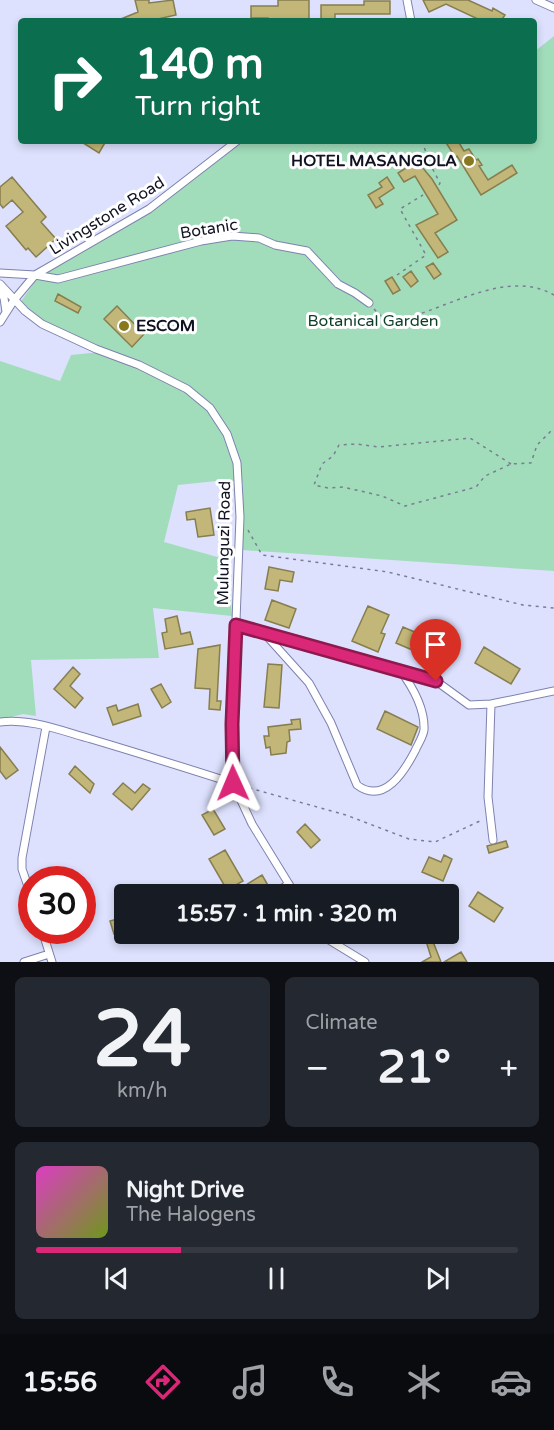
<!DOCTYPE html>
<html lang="en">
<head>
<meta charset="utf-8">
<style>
	:root { --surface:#171b24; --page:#242831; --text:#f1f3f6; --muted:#9ea1a6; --line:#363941; --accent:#db2777 }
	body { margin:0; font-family:"Varela Round",sans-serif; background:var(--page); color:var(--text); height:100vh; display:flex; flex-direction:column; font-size:22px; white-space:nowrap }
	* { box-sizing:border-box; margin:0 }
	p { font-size:20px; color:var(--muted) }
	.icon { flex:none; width:33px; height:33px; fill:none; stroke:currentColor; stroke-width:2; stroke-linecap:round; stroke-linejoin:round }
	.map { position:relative; height:962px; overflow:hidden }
	.details { display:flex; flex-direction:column; gap:15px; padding:15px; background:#0d0f14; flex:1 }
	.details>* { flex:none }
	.top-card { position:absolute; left:18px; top:18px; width:519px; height:126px; border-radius:6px; box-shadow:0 3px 9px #0003; background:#0b6e4f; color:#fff; overflow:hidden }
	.speed { position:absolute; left:18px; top:866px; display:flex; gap:12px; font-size:30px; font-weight:700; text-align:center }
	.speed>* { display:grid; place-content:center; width:78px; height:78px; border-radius:50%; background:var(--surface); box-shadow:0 3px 9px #0003; line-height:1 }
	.speed .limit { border:9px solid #d22; background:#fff; color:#111 }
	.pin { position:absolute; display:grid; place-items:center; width:51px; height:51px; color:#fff; margin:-62px -26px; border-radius:50% 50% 50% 0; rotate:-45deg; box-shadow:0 0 6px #0007 }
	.pin .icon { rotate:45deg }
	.me { position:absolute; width:66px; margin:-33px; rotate:359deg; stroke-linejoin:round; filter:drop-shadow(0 0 4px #0008) }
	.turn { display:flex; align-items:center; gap:21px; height:126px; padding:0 18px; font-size:27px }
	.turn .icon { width:78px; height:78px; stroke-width:2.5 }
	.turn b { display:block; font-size:42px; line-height:51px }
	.big { font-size:45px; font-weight:700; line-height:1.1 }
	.details .widget { flex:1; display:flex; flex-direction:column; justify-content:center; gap:9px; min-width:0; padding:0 21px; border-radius:9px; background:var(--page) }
	.details .dial { align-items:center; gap:0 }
	.dial b { font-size:78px; line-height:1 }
	.song { display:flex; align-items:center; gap:18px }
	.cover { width:72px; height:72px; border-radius:9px; background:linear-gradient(135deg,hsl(310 70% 55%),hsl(80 70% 35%)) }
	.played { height:6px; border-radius:3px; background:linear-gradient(90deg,var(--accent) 30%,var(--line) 30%) }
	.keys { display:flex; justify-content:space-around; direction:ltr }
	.heat { display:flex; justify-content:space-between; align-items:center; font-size:33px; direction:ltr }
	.details .tiles { flex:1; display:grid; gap:15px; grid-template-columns:1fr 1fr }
	.widget:last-child { grid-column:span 2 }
	.trip { position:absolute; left:114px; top:884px; width:345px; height:60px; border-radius:6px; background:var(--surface); box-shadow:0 3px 9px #0003; font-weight:700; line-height:60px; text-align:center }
	.tab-bar { display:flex; height:96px; justify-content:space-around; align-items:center; background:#090b0e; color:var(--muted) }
	.tab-bar .icon { width:42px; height:42px }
	.tab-bar .active { color:var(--accent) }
	.tab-bar b { font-size:27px; color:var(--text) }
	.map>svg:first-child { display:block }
</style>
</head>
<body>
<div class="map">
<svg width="554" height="962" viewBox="0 0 554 962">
	<rect width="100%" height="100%" fill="#dde1fe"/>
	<path fill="#a2ddbb" d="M554,36v535l-312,-21 1,-67 -17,-3 -48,5 -14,57 64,18 4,56 -79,-8 6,50 -128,2 5,56 -13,-2 -23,6v-359l60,20 11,-26 39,-4 -73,-32 -18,-15 27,-38 105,-56 87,-69h296v-89z"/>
	<path fill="#c2b678" stroke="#877e4f" stroke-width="1.5" d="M135,0h14v3l24,-3 3,15 -27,6h-33l22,-9z
		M278,0h31v21h-41v-3h-17v-12h27z
		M423,0h45l24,11 1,-3 12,7 -4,6h-19l-36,-17 -17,8z
		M364,1h26v13h-55v7h-14v-16h43z
		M80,141h26l-7,12z
		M445,141h13l6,10 5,-2 7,11 2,-1 4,6 -3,1 9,14 24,-15 5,8 -36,22 -24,-39 -2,1z
		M417,161l15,18 25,41 -22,13 13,19 -10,6 -22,-33 22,-11 -23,-38 -11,6 -6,-9z
		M12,177l34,40 -5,5 15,17 -20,18 -8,-9 -2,2 -20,-24 17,-14 -11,-12 -9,8 -3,-4v-17z
		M387,177l7,11 -15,10 4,6 -7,4 -8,-13 14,-8 -3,-4z
		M433,263l8,11 -7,5 -8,-12z
		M411,271l7,10 -7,6 -8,-10z
		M392,277l8,13 -7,4 -8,-13z
		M58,294l23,13 -3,6 -23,-12z
		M117,306l27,28 -12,13 -28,-28z
		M210,508l4,27 -16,2 -3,-18 -8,1 -1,-8z
		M269,567l25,5 -2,10 -12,-2 -2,11 -13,-2z
		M272,600l24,9 -7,19 -24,-8z
		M368,606l21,9 -8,18 4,1 -7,18 -26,-11z
		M177,616l4,18 9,-2 3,12 -28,5 -3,-16 5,-1 -2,-13z
		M403,627l28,12 -7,16 -28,-12z
		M220,645l-3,56h4l-1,9 -11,-1 1,-20 -15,-1 3,-39z
		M484,647l36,22 -9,15 -36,-21z
		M268,664l14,1 -3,43 -15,-1z
		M73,667l7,7 -10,12 13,12 -8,10 -21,-19z
		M161,684l10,18 -9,6 -11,-19z
		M138,704l3,12 -28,9 -6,-17 9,-3 2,6z
		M385,711l33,16 -7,18 -34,-16z
		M300,719l1,10 -12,1 1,11 -3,1 -1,11 -15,2 -1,-8 -4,1 -2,-12h5l-1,-9 24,-3 -1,-4z
		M0,747l18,23 -12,9 -6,-8z
		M75,766l19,18 -4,9 -21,-19z
		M123,783l12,10 8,-9 7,5 -18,21 -19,-16z
		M213,809l12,20 -11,6 -12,-20z
		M305,824l15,16 -9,8 -14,-16z
		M506,841l2,6 -19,6 -2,-7z
		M225,850l18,31 -16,9 -18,-31z
		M444,855l8,4 -9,22 -21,-9 7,-15 12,5z
		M262,875l7,12 -14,7h-11l-3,-6z
		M478,892l25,16 -9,14 -25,-16z
		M121,918l1,13 -8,3 -4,-13z
		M432,939l9,23h-19l9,-5 -5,-16z
		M461,952l6,10h-23z"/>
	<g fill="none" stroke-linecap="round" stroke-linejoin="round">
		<defs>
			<path id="street" d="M407,0l4,21
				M536,0l18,8
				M0,273l35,2 23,4 143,-38 31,-5 27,2 16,7 32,6 31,33 17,9 14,10
				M0,284l25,27 17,13 54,25 43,16 48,24 23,19 17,26 10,29 3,54 -8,207 1,59 19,41 43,70
				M0,291l4,7 2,14
				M0,322l14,-22 21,-25 114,-66 88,-68
				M236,625l200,56 33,24 22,-1 63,-13
				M264,633l45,50 22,40 26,62c27,20 47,-13 58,-34 3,-7 8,-14 9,-21 1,-21 -12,-44 -24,-60
				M491,704l-3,93 5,43
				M0,722c30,-4 62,9 91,17 47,14 95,29 142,44
				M273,894l16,-10
				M32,898l-10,-29v-11l24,-131
				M42,930l10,32
				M322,933l7,7 36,22
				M169,939l16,-6
				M24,962l25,-8"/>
		</defs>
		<use href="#street" stroke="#7d82ae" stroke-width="9"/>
		<path stroke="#797c92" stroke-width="1.5" stroke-dasharray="3 4.5" stroke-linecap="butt" d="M422,141l8,23 10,19 -1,2
			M397,275l29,-20 -26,-46 23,-14
			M374,309l9,9c7,0 16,2 23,0 46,-12 102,-49 148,-23
			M511,464l-41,-26 -91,9 -22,-3 -18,1 -6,11 -11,8 -8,21 14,3 15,-1 39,9 23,10 71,-19 9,-11 26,-12 20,-1 6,-18 17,-17
			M248,530l14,25 126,17 135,33 31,3
			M242,786l104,29 63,24 26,3 47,-22"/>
		<use href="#street" stroke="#fff" stroke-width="7"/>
	</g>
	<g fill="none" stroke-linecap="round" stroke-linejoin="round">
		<defs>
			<path id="route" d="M233,783l-1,-59 4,-99 200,56"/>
		</defs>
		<use href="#route" stroke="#8e194d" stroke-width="15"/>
		<use href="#route" stroke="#db2777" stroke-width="10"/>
	</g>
	<g fill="#89781d" stroke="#fff" stroke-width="2">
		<circle cx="469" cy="161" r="6"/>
		<circle cx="124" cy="326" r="6"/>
	</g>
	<g text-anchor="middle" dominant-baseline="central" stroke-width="6" stroke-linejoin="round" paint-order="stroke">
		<g font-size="16" font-weight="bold" fill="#101222" stroke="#fff" text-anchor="end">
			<text x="457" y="161">HOTEL MASANGOLA</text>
			<text x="136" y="326" text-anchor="start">ESCOM</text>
		</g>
		<g font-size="16" fill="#101222" stroke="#fff">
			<text transform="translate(107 216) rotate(-32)">Livingstone Road</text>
			<text transform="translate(209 229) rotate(-9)">Botanic</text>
			<text transform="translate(224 543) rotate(-89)">Mulunguzi Road</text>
		</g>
		<g font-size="16" fill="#0c3e27" stroke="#fff">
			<text x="373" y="321">Botanical Garden</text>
		</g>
	</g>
</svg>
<div class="speed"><div class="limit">30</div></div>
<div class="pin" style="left:436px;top:681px;background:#d93025"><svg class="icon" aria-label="arrive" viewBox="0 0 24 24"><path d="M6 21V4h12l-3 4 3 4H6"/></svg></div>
<svg class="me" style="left:233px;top:783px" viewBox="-20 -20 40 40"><path d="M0-17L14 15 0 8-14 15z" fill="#db2777" stroke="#fff" stroke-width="4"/></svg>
<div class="trip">15:57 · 1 min · 320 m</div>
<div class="top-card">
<div class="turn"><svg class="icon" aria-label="right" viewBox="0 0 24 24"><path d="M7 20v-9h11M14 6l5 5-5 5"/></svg><div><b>140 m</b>Turn right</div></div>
</div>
</div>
<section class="details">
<div class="tiles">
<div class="widget dial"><b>24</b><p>km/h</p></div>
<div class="widget"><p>Climate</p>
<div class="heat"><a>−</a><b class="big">21°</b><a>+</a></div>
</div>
<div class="widget">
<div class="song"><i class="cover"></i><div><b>Night Drive</b><p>The Halogens</p></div></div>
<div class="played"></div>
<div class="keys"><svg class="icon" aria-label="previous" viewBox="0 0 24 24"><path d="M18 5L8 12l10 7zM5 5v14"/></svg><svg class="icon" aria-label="pause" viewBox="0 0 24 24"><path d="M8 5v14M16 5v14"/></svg><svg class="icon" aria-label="next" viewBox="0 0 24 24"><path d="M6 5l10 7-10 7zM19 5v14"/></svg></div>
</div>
</div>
</section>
<nav class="tab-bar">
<b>15:56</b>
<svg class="icon active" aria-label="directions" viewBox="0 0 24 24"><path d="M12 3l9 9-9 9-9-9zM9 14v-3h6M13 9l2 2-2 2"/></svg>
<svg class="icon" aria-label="music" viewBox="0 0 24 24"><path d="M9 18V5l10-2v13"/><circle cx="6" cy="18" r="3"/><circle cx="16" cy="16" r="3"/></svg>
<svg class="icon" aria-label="phone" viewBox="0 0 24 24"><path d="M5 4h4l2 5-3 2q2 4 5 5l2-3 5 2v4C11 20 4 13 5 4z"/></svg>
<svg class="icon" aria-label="climate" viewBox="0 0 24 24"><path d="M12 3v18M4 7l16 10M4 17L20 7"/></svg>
<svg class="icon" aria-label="car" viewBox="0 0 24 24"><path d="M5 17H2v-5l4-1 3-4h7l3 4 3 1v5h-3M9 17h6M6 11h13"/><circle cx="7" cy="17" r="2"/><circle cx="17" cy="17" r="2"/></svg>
</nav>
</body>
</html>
